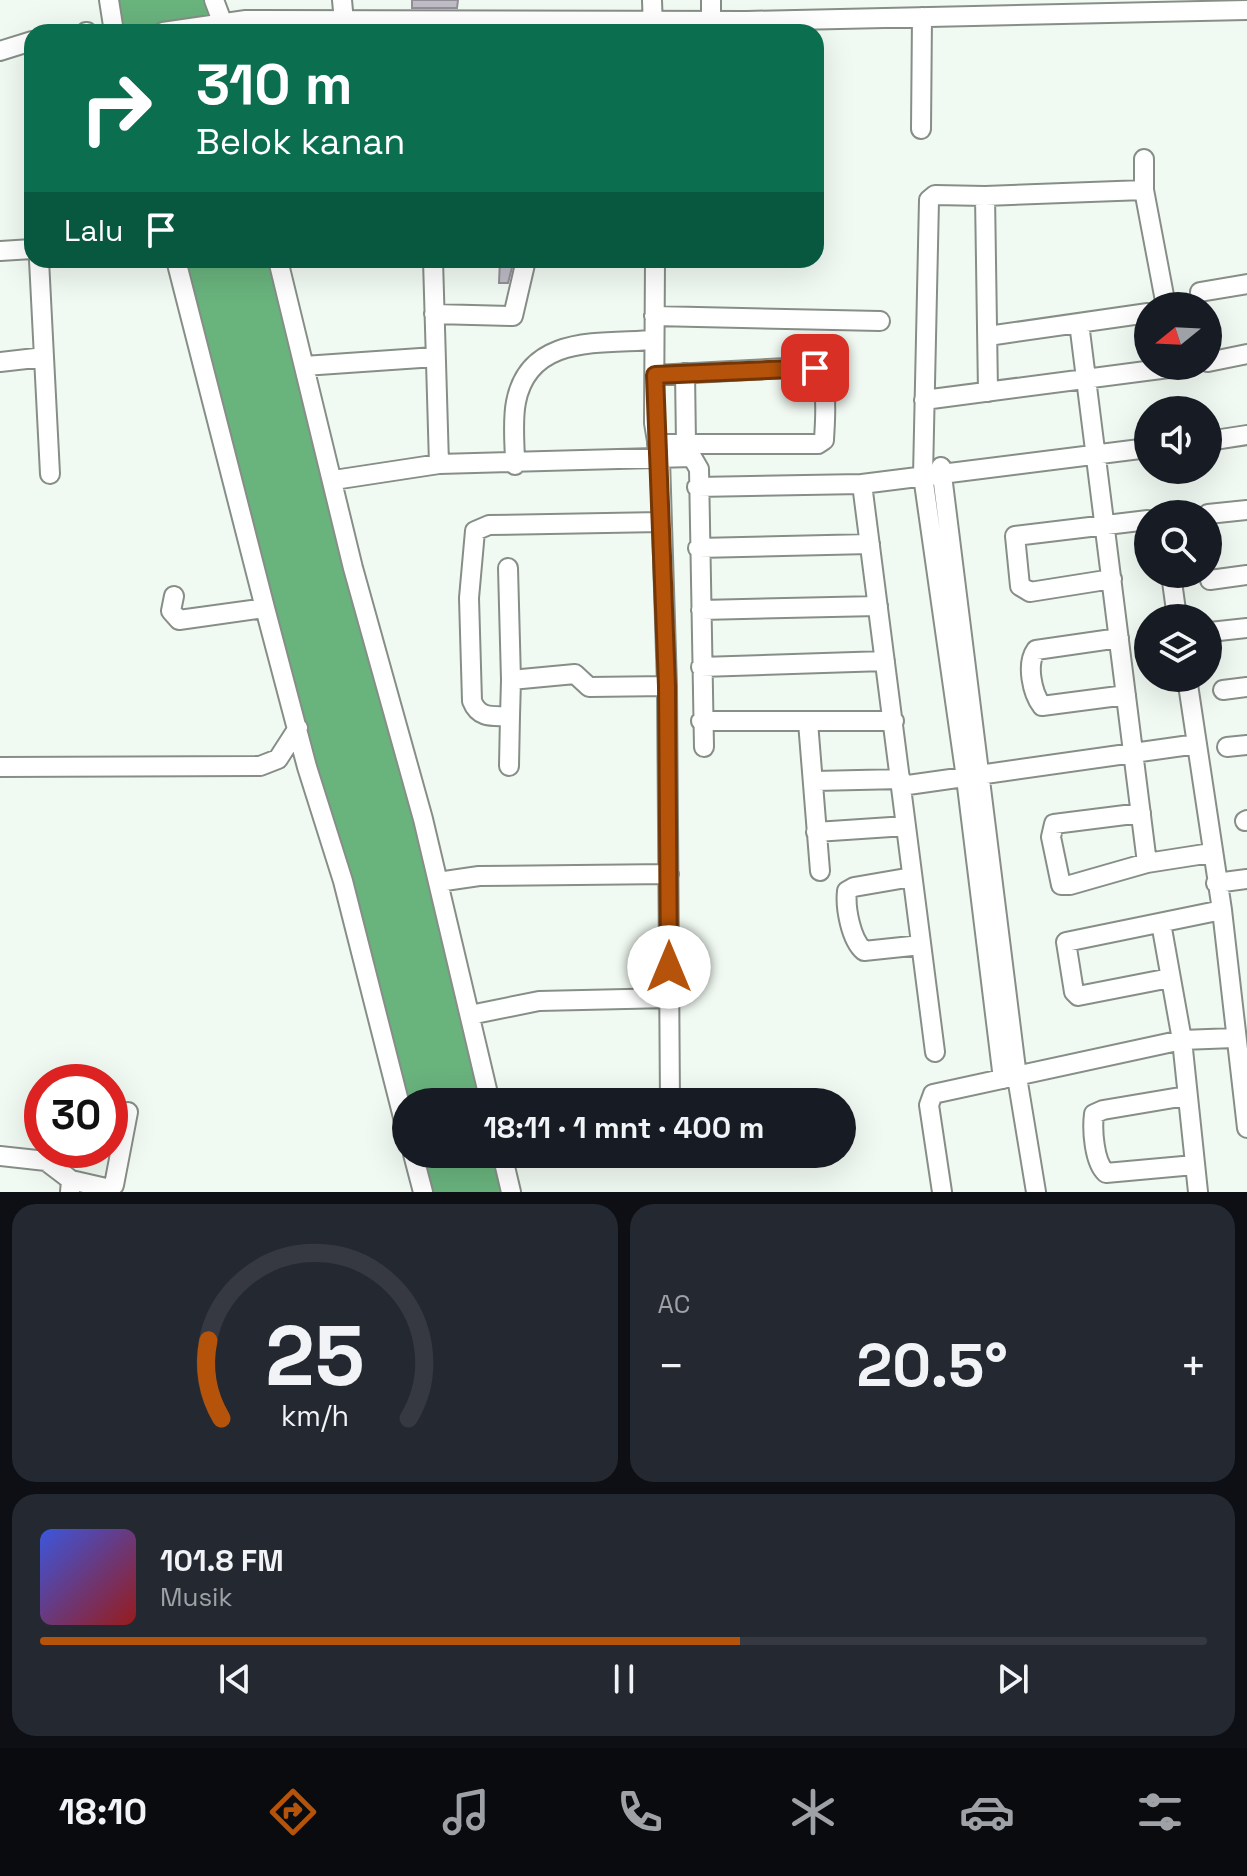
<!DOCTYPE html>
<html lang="id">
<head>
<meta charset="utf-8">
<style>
	:root { --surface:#171b24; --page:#242831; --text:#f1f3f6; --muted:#9ea1a6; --line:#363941; --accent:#b45309 }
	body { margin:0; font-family:"Space Grotesk",sans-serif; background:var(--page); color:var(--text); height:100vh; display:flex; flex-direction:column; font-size:30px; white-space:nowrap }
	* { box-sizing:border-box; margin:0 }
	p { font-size:26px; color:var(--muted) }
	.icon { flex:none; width:44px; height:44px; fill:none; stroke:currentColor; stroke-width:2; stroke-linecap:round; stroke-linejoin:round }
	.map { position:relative; height:1192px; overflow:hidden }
	.side { display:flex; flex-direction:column; gap:12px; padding:12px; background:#0d0f14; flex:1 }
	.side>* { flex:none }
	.guide { position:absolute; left:24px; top:24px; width:800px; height:244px; border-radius:24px; box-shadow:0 8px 32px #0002; background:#0b6e4f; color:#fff; overflow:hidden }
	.needle { width:52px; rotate:252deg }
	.fabs { position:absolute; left:1134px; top:292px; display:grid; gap:16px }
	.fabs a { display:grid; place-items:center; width:88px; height:88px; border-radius:50%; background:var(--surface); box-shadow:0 8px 32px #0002; font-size:40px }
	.speed { position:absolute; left:24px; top:1064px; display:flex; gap:16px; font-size:40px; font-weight:700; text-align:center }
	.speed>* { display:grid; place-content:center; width:104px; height:104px; border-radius:50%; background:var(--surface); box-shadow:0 8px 32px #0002; line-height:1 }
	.speed .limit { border:12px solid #d22; background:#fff; color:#111 }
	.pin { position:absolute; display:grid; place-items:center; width:68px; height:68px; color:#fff; margin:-34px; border-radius:16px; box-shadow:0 4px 12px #0006 }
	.me { position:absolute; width:88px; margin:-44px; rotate:0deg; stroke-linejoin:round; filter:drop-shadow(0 0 6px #0008) }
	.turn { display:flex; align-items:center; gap:28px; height:168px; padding:0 40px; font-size:36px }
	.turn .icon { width:104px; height:104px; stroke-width:2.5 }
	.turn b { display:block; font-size:56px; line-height:68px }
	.then { display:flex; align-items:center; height:76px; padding:0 40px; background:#0003; gap:16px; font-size:30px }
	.big { font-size:60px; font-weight:700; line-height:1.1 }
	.side .tile { flex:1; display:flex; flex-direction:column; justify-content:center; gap:12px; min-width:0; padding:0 28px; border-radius:24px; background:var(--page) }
	.side .dial { align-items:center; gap:0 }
	.dial svg { height:208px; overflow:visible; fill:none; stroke:var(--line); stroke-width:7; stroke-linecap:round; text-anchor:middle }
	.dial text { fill:var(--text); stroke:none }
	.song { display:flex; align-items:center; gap:24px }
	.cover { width:96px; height:96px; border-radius:12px; background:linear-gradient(135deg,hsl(230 70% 55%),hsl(0 70% 35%)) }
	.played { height:8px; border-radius:4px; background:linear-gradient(90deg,var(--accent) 60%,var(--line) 60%) }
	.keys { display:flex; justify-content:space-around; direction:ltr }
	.heat { display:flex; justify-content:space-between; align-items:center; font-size:44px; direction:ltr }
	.side .tiles { flex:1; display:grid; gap:12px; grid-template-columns:1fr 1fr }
	.tile:last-child { grid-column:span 2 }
	.trip { position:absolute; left:392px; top:1088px; width:464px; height:80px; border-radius:40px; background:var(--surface); box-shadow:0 8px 32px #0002; font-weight:700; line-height:80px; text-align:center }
	.menu { display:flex; height:128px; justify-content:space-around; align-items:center; background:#090b0e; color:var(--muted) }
	.menu .icon { width:56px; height:56px }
	.menu .current { color:var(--accent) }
	.menu b { font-size:36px; color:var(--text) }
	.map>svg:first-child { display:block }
</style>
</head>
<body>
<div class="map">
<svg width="1247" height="1192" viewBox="0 0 1247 1192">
	<rect width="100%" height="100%" fill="#f1faf2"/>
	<path fill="#69b37d" d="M109,0h105l9,22 -73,10h-36z
		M176,260h102l212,842h-84z
		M413,1154h89l9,38h-88z"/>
	<path fill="#bfbcc6" stroke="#928f98" stroke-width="2" d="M412,0h46l-1,8h-45z
		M500,260h14l-6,23h-9z"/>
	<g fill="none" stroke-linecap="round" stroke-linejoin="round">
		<defs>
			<path id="minor" d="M109,0l5,32
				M214,0l12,32
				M342,0l2,22
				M652,0l1,29
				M711,0v20
				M86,32h1
				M163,32l83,-12 501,1 500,-11
				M0,51l32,-10
				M921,129l1,-112
				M1144,159v31l22,116
				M985,196l3,196
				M0,251l32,-2
				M39,260l11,214
				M176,260l89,348 42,159 36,114 63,248
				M278,260l75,308 70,251 67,283
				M433,260l6,204
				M655,260l-1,163 6,36 7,227 3,416
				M1200,292l47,-8
				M434,314l79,2 13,-56
				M654,316l226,5
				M1079,323l68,540
				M988,336l160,-23
				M0,362l44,-5
				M1208,362l39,-8
				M304,366l131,-9
				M685,373l1,71
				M655,375l150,-8 10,1c14,16 10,51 9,72l-6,4h-161
				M924,400l260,-34
				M1208,441l39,-6
				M515,465c0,-20 -3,-43 1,-63 13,-68 85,-58 138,-62
				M941,467l76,610 19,115
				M334,480l105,-16 253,-7 7,12 5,278
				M862,484l73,568
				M697,487l165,-3 286,-36
				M1208,514l39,-4
				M661,522l-172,3 -14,6 -6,67 3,103c7,18 21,15 38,15l1,-36 64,-6 14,13 78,-1
				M698,548l172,-4
				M508,568l3,112
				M1171,574l6,44
				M1112,579l-82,13 -10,-6 -5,-50 133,-16
				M1210,580l37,-5
				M174,596l-3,15 8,9 86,-12
				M701,610l177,-4
				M1210,632l37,-4
				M1119,638l-83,12c-10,14 -4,43 6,56l84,-11
				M701,667l184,-6
				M1187,678l35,232 25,218
				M1223,690l24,-3
				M701,721h193
				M808,722l12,149
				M1227,747l20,-2
				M509,766l1,-50
				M0,767l260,-1 18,-7 20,-31
				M815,781l86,-2
				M901,786l296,-42
				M1141,813l-87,11 -3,13 10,48h9l77,-22 64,-10
				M1245,821l2,-1
				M816,832l90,-6
				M912,877l-58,10 -7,4c-2,17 4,49 17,60l57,-6
				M438,882l41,-6 190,-2
				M1216,883l31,-4
				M1161,923l21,117 16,152
				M1170,978l-92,18 -4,-4 -8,-50 156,-32
				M470,1015l69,-14 130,-3
				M1003,1079l-37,-301 -43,-302 6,-276 6,-5 50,1 159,-6
				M1186,1096l-83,14 -9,4c-2,16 0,48 12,59l88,-8
				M413,1154l10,38
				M502,1154l9,38
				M0,1156l46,5 25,19 -1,12
				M71,1180l35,8 8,-3 14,-73
				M942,1192l-13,-87 4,-11 249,-54 52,-2"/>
		</defs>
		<use href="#minor" stroke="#868e87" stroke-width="22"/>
		<use href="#minor" stroke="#fff" stroke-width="18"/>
	</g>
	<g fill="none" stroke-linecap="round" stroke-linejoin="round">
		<defs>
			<path id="route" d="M669,967l-2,-281 -12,-311 160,-7"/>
		</defs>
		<use href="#route" stroke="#753606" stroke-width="20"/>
		<use href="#route" stroke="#b45309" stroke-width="14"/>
	</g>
</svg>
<div class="fabs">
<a><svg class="needle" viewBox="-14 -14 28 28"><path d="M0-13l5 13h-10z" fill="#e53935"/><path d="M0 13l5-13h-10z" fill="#9ea1a6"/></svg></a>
<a><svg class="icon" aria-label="sound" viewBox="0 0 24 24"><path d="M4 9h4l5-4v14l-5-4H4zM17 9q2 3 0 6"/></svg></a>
<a><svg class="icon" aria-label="search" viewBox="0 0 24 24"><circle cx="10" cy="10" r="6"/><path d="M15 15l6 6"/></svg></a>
<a><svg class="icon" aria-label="layers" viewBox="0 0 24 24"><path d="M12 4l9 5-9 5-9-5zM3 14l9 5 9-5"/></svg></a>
</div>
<div class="speed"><div class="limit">30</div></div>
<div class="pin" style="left:815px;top:368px;background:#d93025"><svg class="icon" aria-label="arrive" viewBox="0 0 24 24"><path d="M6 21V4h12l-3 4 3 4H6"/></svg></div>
<svg class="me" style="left:669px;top:967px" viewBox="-20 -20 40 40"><circle r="19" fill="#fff"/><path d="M0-13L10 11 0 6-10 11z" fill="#b45309"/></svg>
<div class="trip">18:11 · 1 mnt · 400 m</div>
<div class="guide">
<div class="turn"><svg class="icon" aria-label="right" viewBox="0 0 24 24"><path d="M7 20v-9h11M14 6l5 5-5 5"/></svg><div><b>310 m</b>Belok kanan</div></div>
<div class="then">Lalu<svg class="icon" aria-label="arrive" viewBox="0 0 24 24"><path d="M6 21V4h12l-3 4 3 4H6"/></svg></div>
</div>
</div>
<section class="side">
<div class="tiles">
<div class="tile dial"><svg viewBox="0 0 100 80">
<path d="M14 69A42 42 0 1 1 86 69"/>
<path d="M14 69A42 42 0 0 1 9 39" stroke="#b45309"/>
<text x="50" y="56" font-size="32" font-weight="700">25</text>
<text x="50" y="72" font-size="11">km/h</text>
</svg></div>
<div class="tile"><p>AC</p>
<div class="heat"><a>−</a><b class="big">20.5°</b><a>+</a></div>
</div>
<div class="tile">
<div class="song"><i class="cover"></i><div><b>101.8 FM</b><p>Musik</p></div></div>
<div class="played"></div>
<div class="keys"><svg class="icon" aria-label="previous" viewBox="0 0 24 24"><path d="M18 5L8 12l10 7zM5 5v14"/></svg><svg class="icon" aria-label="pause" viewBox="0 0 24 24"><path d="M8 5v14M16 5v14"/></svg><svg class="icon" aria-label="next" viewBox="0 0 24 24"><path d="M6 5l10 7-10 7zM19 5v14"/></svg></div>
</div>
</div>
</section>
<nav class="menu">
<b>18:10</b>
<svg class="icon current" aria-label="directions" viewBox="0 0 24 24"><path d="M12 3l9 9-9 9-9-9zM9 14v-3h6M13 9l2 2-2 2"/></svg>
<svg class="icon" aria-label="music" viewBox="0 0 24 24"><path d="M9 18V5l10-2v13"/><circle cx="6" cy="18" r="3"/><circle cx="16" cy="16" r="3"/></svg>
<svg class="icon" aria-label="phone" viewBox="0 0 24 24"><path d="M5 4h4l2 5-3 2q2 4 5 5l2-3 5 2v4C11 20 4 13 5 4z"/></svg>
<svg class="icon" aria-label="climate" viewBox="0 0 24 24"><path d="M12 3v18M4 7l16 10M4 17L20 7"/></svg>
<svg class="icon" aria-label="car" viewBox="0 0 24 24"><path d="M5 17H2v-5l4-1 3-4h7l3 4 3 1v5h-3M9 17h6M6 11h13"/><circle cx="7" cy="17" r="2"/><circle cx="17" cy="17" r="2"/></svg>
<svg class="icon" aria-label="filters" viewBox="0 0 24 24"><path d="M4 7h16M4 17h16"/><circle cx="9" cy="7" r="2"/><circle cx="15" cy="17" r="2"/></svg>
</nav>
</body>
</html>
